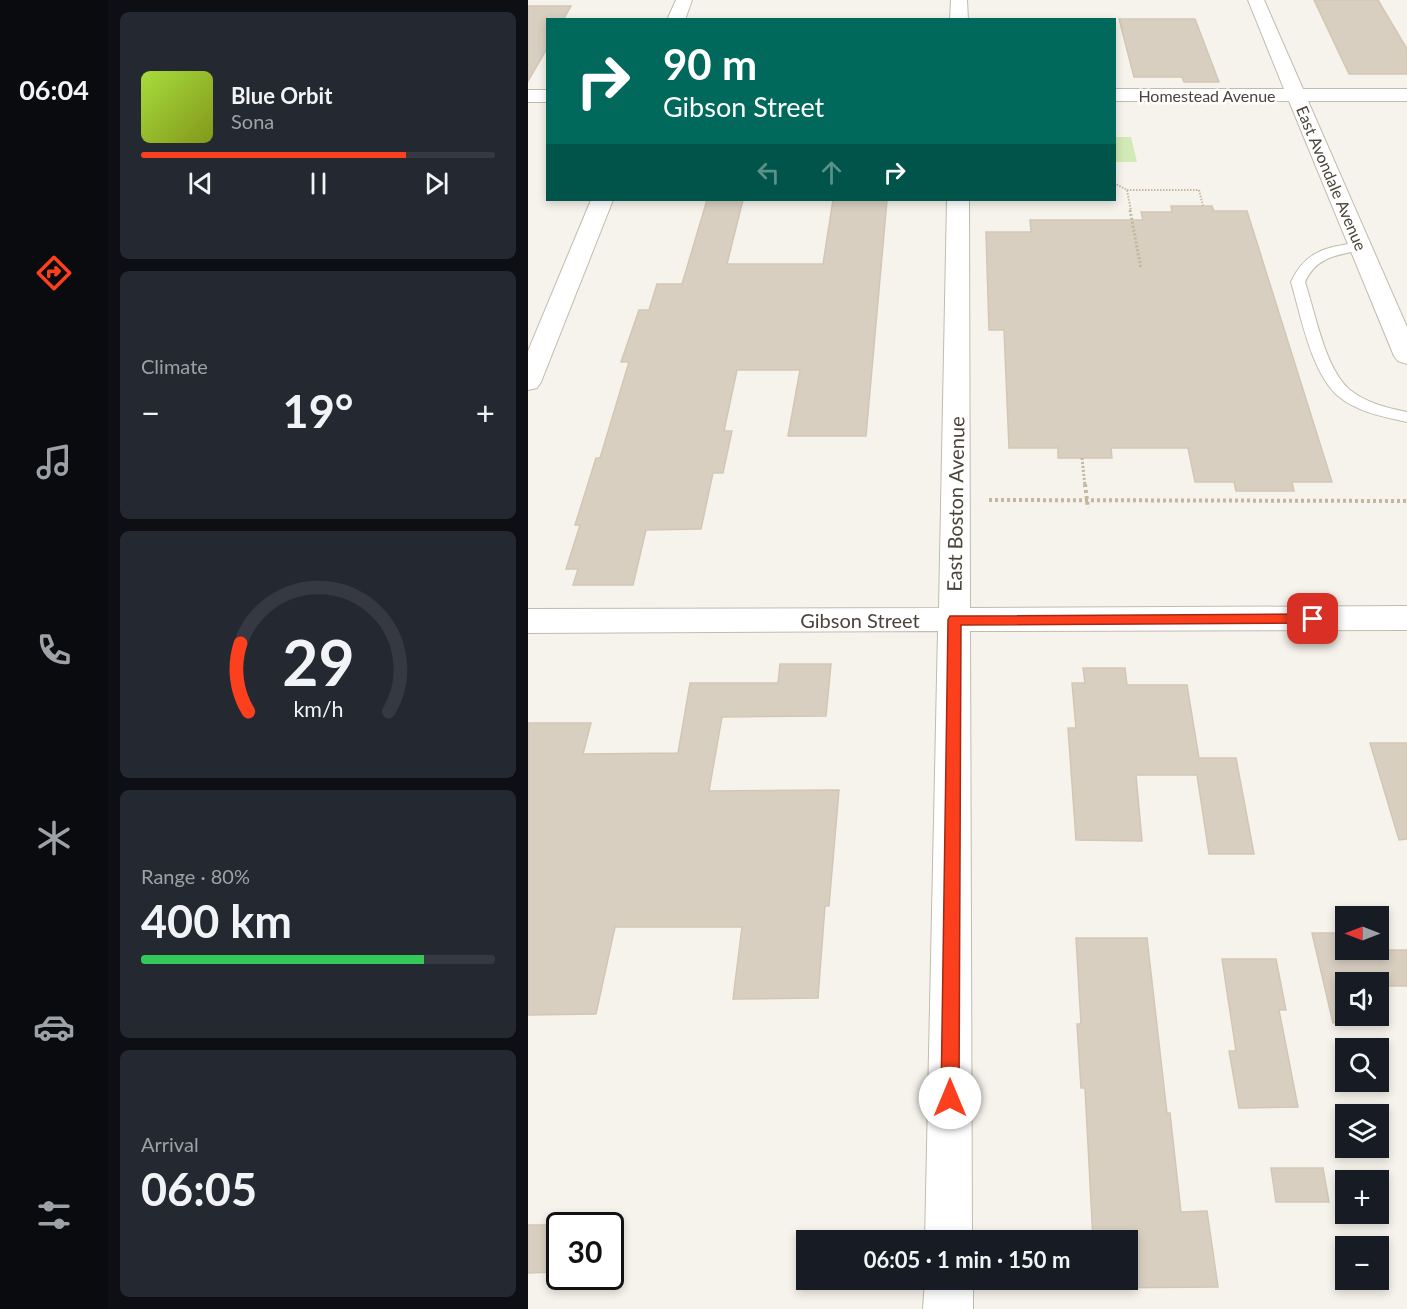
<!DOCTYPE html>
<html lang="en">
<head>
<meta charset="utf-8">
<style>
	:root { --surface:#171b24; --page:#242831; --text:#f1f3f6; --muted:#9ea1a6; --line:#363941; --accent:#fc3f1d }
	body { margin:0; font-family:Lato,sans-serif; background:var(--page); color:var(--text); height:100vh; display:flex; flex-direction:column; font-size:22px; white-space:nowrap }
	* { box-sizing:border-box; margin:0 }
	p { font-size:20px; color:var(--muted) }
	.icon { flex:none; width:33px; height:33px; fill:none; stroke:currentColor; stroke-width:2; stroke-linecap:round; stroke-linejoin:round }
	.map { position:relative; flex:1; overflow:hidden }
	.sheet { display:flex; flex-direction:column; gap:12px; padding:12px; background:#0d0f14; width:420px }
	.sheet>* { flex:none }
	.guide { position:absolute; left:18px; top:18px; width:570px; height:183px; border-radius:0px; box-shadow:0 3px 9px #0003; background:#00695c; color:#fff; overflow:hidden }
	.needle { width:39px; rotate:270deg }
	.fabs { position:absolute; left:807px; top:906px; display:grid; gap:12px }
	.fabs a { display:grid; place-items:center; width:54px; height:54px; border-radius:0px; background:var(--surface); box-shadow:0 3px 9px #0003; font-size:30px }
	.speed { position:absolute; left:18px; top:1212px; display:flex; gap:12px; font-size:30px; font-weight:700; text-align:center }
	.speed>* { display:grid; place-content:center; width:78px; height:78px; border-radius:50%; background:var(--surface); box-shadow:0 3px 9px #0003; line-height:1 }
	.speed .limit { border:3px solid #111; border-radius:9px; background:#fff; color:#111 }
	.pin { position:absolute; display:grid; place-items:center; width:51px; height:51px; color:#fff; margin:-26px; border-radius:12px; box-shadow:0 3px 9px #0006 }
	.me { position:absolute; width:66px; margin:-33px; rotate:0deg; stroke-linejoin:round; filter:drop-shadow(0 0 4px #0008) }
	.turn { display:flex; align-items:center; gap:21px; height:126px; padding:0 18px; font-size:27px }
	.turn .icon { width:78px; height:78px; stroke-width:2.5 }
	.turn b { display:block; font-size:42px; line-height:51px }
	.lanes { display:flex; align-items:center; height:57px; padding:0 18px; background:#0003; justify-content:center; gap:30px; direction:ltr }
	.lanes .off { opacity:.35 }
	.big { font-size:45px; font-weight:700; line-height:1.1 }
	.sheet .widget { flex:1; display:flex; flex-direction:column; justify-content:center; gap:9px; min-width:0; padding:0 21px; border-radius:9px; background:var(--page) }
	.sheet .dial { align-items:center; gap:0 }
	.dial svg { height:156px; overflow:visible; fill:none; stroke:var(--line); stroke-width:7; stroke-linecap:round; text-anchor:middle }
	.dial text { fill:var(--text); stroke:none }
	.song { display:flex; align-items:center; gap:18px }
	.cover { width:72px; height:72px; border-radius:9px; background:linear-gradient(135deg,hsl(80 70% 55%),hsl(70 70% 35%)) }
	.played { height:6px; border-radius:3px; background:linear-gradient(90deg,var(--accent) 75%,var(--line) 75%) }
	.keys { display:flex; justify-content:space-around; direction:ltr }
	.heat { display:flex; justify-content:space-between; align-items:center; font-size:33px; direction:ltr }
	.charge { height:9px; border-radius:4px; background:linear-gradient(90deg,#34c759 80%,var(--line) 0) }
	.trip { position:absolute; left:268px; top:1230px; width:342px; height:60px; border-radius:0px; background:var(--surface); box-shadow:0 3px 9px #0003; font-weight:700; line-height:60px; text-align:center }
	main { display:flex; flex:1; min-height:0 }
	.tabs { display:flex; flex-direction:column; width:108px; justify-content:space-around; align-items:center; background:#090b0e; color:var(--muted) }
	.tabs .icon { width:42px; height:42px }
	.tabs .on { color:var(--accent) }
	.tabs b { font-size:27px; color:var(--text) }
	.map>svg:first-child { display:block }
</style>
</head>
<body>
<main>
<nav class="tabs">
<b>06:04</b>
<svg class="icon on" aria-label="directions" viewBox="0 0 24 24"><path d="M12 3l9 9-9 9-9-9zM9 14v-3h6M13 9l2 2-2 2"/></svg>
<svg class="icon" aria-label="music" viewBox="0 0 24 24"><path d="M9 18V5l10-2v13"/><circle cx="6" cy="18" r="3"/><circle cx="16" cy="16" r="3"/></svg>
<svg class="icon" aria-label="phone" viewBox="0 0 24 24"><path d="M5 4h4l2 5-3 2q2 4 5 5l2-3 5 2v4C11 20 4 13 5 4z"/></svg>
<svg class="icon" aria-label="climate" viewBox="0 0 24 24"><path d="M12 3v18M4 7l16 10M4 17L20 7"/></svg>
<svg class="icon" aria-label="car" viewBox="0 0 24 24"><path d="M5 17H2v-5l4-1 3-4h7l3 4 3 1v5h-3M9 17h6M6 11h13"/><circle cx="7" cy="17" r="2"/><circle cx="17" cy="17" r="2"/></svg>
<svg class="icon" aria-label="filters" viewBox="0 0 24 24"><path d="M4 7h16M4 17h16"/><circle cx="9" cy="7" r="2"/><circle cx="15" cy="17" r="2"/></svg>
</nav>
<section class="sheet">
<div class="widget">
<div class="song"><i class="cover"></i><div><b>Blue Orbit</b><p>Sona</p></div></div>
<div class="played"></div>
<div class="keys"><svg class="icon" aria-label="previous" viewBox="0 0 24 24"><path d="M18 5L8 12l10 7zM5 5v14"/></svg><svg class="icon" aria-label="pause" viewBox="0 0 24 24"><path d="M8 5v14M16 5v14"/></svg><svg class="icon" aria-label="next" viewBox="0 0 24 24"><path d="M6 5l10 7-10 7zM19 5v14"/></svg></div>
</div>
<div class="widget"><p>Climate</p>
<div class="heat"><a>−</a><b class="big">19°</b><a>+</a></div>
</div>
<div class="widget dial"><svg viewBox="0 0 100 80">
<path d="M14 69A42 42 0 1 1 86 69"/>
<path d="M14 69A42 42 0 0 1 10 34" stroke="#fc3f1d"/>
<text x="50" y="56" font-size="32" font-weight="700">29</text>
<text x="50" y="72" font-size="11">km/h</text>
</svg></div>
<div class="widget"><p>Range · 80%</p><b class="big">400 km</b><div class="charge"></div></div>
<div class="widget"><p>Arrival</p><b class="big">06:05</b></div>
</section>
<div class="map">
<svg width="879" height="1309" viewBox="0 0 879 1309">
	<rect width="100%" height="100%" fill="#f6f3ec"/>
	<path fill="#d2eab5" d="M587,137h16l6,25h-22z"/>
	<path fill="#d8cfc1" stroke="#d3c7b4" stroke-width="1.5" d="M786,0h64l29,49v25h-58z
		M0,6h43l-8,14h-15v27l-20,34z
		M591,19h76l24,63h-35l-2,-5h-48z
		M179,200h36l-16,64h96l10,-64h54l-21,236h-78l12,-66h-63l-13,61h8l-9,42h-10l-12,56 -55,1 -13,55h-60l5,-16h-12l14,-44h-5l21,-67h4l29,-96h-8l18,-52h10l8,-26h25z
		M643,206h41l2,5h33l85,271h-40l2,9h-58l-2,-9h-39l-7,-34h-77l1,10h-54v-10h-49l-5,-118h-15l-3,-98h45l-1,-12h113l-2,-8h31z
		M252,664h51l-5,52 -104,1 -13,74 130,-1 -10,116h-4l-7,92 -85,1 9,-72h-127l-19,87 -68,1v-292h63l-8,31 95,-1 12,-70h88z
		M555,668h42l2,17h60l12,73h37l18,96h-45l-12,-79h-61l6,66 -66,-1 -8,-112h8l-4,-45h13z
		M842,743h37v96l-8,1z
		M784,933h34v17h61v36h-29v-4h-32v39l-13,2z
		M548,938h71l20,175h3l11,99 26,-1 11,76 -122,1 -1,-8h33v-40h-35l-8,-152h-4l-4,-64h4z
		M694,959h54l10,51h-7l19,97 -59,1 -10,-57h7z
		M743,1168h52l6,34h-53z
		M0,1225h37l-5,1v25l-5,21 -27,1z"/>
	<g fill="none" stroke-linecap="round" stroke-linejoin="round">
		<defs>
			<path id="service" d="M833,242l7,4 -2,3c-26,6 -49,6 -61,33 10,30 20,87 45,108 16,13 38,18 57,22v10c-23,-5 -50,-10 -69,-26 -27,-24 -37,-80 -47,-114 15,-33 38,-35 70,-40z"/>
			<path id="minor" d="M148,0h16l-7,20h-18z
				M423,0h16l1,20h-18z
				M720,0h16l39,89h104v12h-99l99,226v37l-9,-3 -4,-5 -105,-255h-175v-12h170z
				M0,90h20v12h-20z
				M63,200h22l-72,182 -4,6 -9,2v-39z
				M419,200h22l1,408 437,-2v24l-437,1 2,609h-47l13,-609 -410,2v-24l411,-1z
				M397,1280h48v29h-50z"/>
		</defs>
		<use href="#service" stroke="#c2bbae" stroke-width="2"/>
		<use href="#minor" stroke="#c2bbae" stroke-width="2"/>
		<path stroke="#c4b79f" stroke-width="2" stroke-dasharray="1.5 1.5" stroke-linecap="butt" d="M586,183l13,7 4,21
			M599,190h72l4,16"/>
		<path stroke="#c4b79f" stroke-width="3" stroke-dasharray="2 2" stroke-linecap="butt" d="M602,210l11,59
			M554,458l3,28"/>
		<path stroke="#c4b79f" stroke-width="4" stroke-dasharray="3 3" stroke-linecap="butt" d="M557,484l3,24
			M461,500l418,1"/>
		<use href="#service" fill="#fff" fill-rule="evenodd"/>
		<use href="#minor" fill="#fff" fill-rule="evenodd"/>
	</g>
	<path fill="#fc3f1d" stroke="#a42913" stroke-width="1.5" d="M785,614l6,5 -6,4 -352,2 -2,473 -2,6 -7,3 -6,-3 -3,-6 7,-478 2,-4z"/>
	<g text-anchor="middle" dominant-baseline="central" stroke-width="5" stroke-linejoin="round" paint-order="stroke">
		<g font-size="16" fill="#4b4439" stroke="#fff">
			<text x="679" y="95">Homestead Avenue</text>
			<text transform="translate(804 178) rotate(67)">East Avondale Avenue</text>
		</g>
		<g font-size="20" fill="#4b4439" stroke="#fff">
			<text transform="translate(427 504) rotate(-89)">East Boston Avenue</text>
			<text x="332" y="620">Gibson Street</text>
		</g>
	</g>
</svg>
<div class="fabs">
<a><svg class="needle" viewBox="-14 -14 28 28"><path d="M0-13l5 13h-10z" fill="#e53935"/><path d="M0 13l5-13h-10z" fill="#9ea1a6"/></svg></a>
<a><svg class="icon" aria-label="sound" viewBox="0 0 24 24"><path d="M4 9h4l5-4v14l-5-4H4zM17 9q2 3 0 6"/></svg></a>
<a><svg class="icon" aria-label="search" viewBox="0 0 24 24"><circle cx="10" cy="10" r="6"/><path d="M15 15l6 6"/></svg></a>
<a><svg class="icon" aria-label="layers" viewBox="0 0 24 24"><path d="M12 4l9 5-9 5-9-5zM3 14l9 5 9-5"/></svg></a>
<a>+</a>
<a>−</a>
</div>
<div class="speed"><div class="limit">30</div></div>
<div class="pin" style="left:785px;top:619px;background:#d93025"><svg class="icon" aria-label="arrive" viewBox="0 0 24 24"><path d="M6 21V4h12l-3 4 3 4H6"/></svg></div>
<svg class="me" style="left:422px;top:1098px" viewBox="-20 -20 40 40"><circle r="19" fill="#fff"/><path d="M0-13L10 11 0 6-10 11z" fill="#fc3f1d"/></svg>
<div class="trip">06:05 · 1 min · 150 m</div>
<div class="guide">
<div class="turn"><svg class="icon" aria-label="right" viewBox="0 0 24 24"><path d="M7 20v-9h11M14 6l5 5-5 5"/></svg><div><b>90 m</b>Gibson Street</div></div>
<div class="lanes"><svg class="icon off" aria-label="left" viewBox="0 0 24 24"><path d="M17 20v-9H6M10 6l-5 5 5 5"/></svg><svg class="icon off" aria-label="ahead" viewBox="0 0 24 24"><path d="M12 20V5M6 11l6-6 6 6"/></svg><svg class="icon" aria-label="right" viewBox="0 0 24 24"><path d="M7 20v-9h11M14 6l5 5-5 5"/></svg></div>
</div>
</div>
</main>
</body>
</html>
